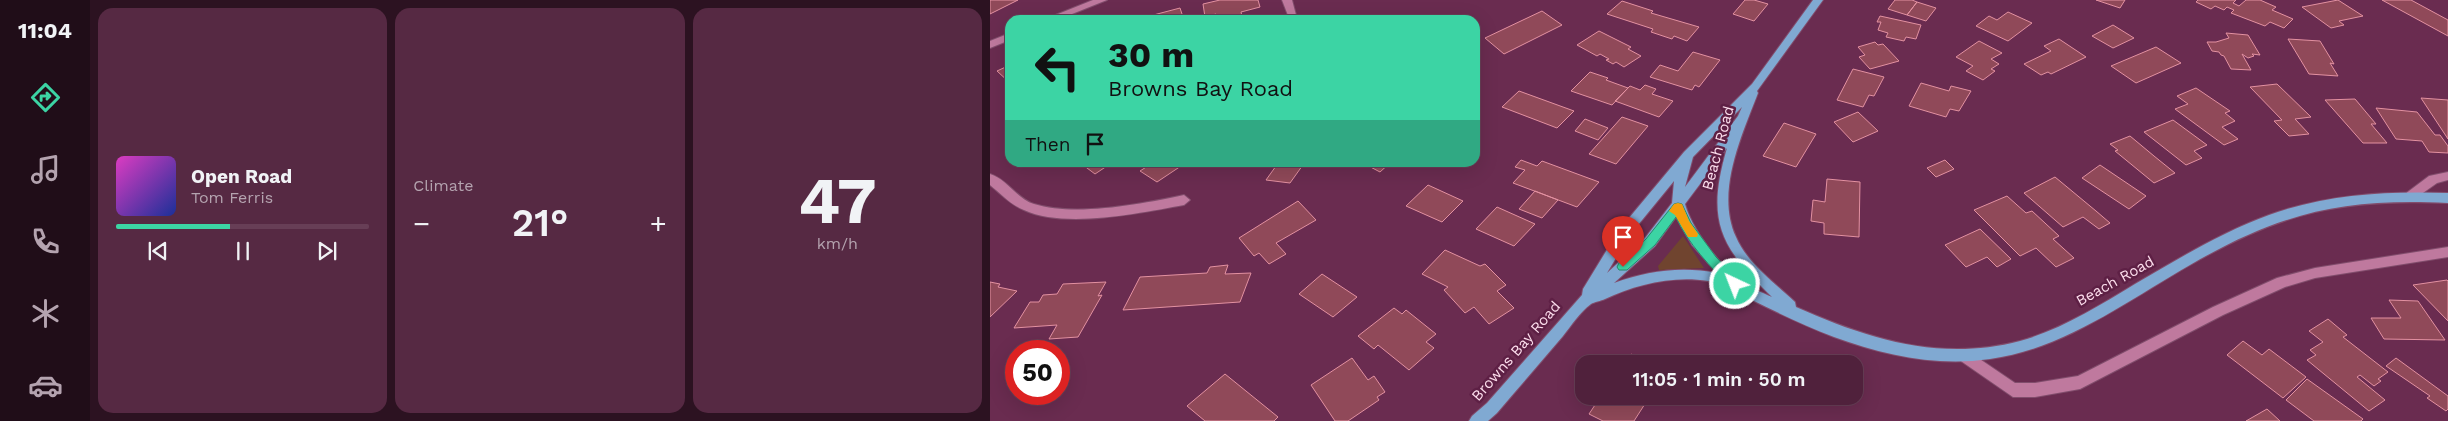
<!DOCTYPE html>
<html lang="en">
<head>
<meta charset="utf-8">
<style>
	:root { --surface:#50213c; --page:#562943; --text:#f1f3f6; --muted:#b4a3af; --line:#673e56; --accent:#3cd4a4 }
	body { margin:0; font-family:"Work Sans",sans-serif; background:var(--page); color:var(--text); height:100vh; display:flex; flex-direction:column; font-size:19px; white-space:nowrap }
	* { box-sizing:border-box; margin:0 }
	p { font-size:16px; color:var(--muted) }
	.icon { flex:none; width:28px; height:28px; fill:none; stroke:currentColor; stroke-width:2; stroke-linecap:round; stroke-linejoin:round }
	.map { position:relative; flex:1; overflow:hidden }
	.panel { display:flex; flex-direction:column; gap:8px; padding:8px; background:#2c1221; width:900px }
	.panel>* { flex:none }
	.hud { position:absolute; left:15px; top:15px; width:475px; height:152px; border-radius:15px; box-shadow:0 5px 20px #0002,0 0 0 1px var(--line); background:#3cd4a4; color:#111; overflow:hidden }
	.speed { position:absolute; left:15px; top:340px; display:flex; gap:10px; font-size:25px; font-weight:700; text-align:center }
	.speed>* { display:grid; place-content:center; width:65px; height:65px; border-radius:50%; background:var(--surface); box-shadow:0 5px 20px #0002,0 0 0 1px var(--line); line-height:1 }
	.speed .limit { border:8px solid #d22; background:#fff; color:#111 }
	.pin { position:absolute; display:grid; place-items:center; width:42px; height:42px; color:#fff; margin:-51px -21px; border-radius:50% 50% 50% 0; rotate:-45deg; box-shadow:0 0 5px #0007 }
	.pin .icon { rotate:45deg }
	.me { position:absolute; width:55px; margin:-28px; rotate:317deg; stroke-linejoin:round; filter:drop-shadow(0 0 4px #0008) }
	.turn { display:flex; align-items:center; gap:18px; height:105px; padding:0 20px; font-size:22px }
	.turn .icon { width:65px; height:65px; stroke-width:2.5 }
	.turn b { display:block; font-size:35px; line-height:42px }
	.then { display:flex; align-items:center; height:48px; padding:0 20px; background:#0003; gap:10px; font-size:19px }
	.big { font-size:38px; font-weight:600; line-height:1.1 }
	.panel .tile { flex:1; display:flex; flex-direction:column; justify-content:center; gap:8px; min-width:0; padding:0 18px; border-radius:15px; background:var(--page) }
	.panel .dial { align-items:center; gap:0 }
	.dial b { font-size:65px; line-height:1 }
	.song { display:flex; align-items:center; gap:15px }
	.cover { width:60px; height:60px; border-radius:8px; background:linear-gradient(135deg,hsl(310 70% 55%),hsl(230 70% 35%)) }
	.played { height:5px; border-radius:2px; background:linear-gradient(90deg,var(--accent) 45%,var(--line) 45%) }
	.keys { display:flex; justify-content:space-around; direction:ltr }
	.heat { display:flex; justify-content:space-between; align-items:center; font-size:28px; direction:ltr }
	.panel .tiles { flex:1; display:grid; gap:8px; grid-template-columns:repeat(3,1fr) }
	.trip { position:absolute; left:585px; top:355px; width:288px; height:50px; border-radius:15px; background:var(--surface); box-shadow:0 5px 20px #0002,0 0 0 1px var(--line); font-weight:600; line-height:50px; text-align:center }
	main { display:flex; flex:1; min-height:0 }
	.tab-bar { display:flex; flex-direction:column; width:90px; justify-content:space-around; align-items:center; background:#200d18; color:var(--muted) }
	.tab-bar .icon { width:35px; height:35px }
	.tab-bar .active { color:var(--accent) }
	.tab-bar b { font-size:22px; color:var(--text) }
	.map>svg:first-child { display:block }
</style>
</head>
<body>
<main>
<nav class="tab-bar">
<b>11:04</b>
<svg class="icon active" aria-label="directions" viewBox="0 0 24 24"><path d="M12 3l9 9-9 9-9-9zM9 14v-3h6M13 9l2 2-2 2"/></svg>
<svg class="icon" aria-label="music" viewBox="0 0 24 24"><path d="M9 18V5l10-2v13"/><circle cx="6" cy="18" r="3"/><circle cx="16" cy="16" r="3"/></svg>
<svg class="icon" aria-label="phone" viewBox="0 0 24 24"><path d="M5 4h4l2 5-3 2q2 4 5 5l2-3 5 2v4C11 20 4 13 5 4z"/></svg>
<svg class="icon" aria-label="climate" viewBox="0 0 24 24"><path d="M12 3v18M4 7l16 10M4 17L20 7"/></svg>
<svg class="icon" aria-label="car" viewBox="0 0 24 24"><path d="M5 17H2v-5l4-1 3-4h7l3 4 3 1v5h-3M9 17h6M6 11h13"/><circle cx="7" cy="17" r="2"/><circle cx="17" cy="17" r="2"/></svg>
</nav>
<section class="panel">
<div class="tiles">
<div class="tile">
<div class="song"><i class="cover"></i><div><b>Open Road</b><p>Tom Ferris</p></div></div>
<div class="played"></div>
<div class="keys"><svg class="icon" aria-label="previous" viewBox="0 0 24 24"><path d="M18 5L8 12l10 7zM5 5v14"/></svg><svg class="icon" aria-label="pause" viewBox="0 0 24 24"><path d="M8 5v14M16 5v14"/></svg><svg class="icon" aria-label="next" viewBox="0 0 24 24"><path d="M6 5l10 7-10 7zM19 5v14"/></svg></div>
</div>
<div class="tile"><p>Climate</p>
<div class="heat"><a>−</a><b class="big">21°</b><a>+</a></div>
</div>
<div class="tile dial"><b>47</b><p>km/h</p></div>
</div>
</section>
<div class="map">
<svg width="1458" height="421" viewBox="0 0 1458 421">
	<rect width="100%" height="100%" fill="#6a2c50"/>
	<path fill="#70442f" d="M693,236l21,32 -45,2 -1,-4z"/>
	<path fill="#904959" stroke="#e391a1" d="M0,0h28l-28,14z
		M230,0h38l2,7 -19,5 2,8h-31l5,-1 -1,-5 -11,3 -2,-13z
		M755,0h9l14,4 -14,17 -21,-7z
		M905,0h17l5,2 -10,13 -19,-6z
		M1106,0h29l-5,8z
		M1208,0h38l-3,3 6,3 7,-6h14l16,7 -4,3 21,9 -9,9 -14,-6 -5,4 -34,-13 3,-3 -7,-3 -3,3 -9,-4 -4,3 -15,-7z
		M1348,0l25,16 -24,5 5,4 -13,3 -29,-21z
		M1392,0h29l37,20v16z
		M632,1l31,10 -2,2 48,14 -12,14 -13,-5 -2,3 -21,-7 2,-3 -46,-15z
		M927,2l19,6 -10,13 -19,-6z
		M190,8l4,12 12,-4 2,4h-56v-2z
		M552,11l20,14 -58,29 -19,-16z
		M1018,12l24,11 -24,18 -32,-15 13,-10 8,4z
		M890,16l41,9 -5,14 -10,-2 -2,4 -18,-4 2,-4 -10,-3 3,-8h-4z
		M1123,25l21,13 -21,10 -21,-12z
		M609,31l32,16 -3,2 13,7 -17,11 -8,-5 -3,2 -7,-4 3,-1 -9,-5 -3,2 -20,-11z
		M1236,33l22,2 12,20 -8,-1 2,2 -6,2 -6,-4 9,16 -20,-1 -7,-13 -3,-1 -2,-3 -7,-1 -5,-9h9l13,-4z
		M1069,39l27,18 -35,17 -3,-2 -7,3 -17,-11 27,-13 -7,-5z
		M1298,39l32,2 14,23 -4,-1 8,13 -29,-2z
		M989,41l23,12 -11,6 8,5 -8,5 4,2 -12,9 -17,-9 7,-5 -17,-9z
		M885,42l3,3 5,-1 16,17 -29,8 -11,-12 6,-2 -7,-8z
		M1166,47l25,16 -45,20 -25,-17z
		M703,52l27,8 -21,27 -4,-2 -3,5 -42,-13 10,-12 18,6z
		M20,65v18l-13,-12z
		M863,69l31,8 -10,19 -5,-1 -6,12 -26,-7z
		M600,72l18,6 -2,2 22,8 -16,17 -41,-14z
		M931,83l28,8 2,-5 20,5 -12,20 -9,-2 -4,8 -37,-11z
		M1287,84l34,33 -16,2 14,15 -20,2 -15,-15 8,-1 -32,-33z
		M655,85l11,4 -4,5 21,7 -14,16 -44,-16 15,-15 10,4z
		M1206,88l34,23 -5,2 10,8 -13,6 16,12 -14,6 -49,-36 13,-5 -11,-8z
		M529,91l55,20 -17,17 -55,-21z
		M1431,98l27,2v39z
		M1365,99l21,25h-5l16,19h-24l-38,-43z
		M1386,108l41,4 18,23h5l8,11v7l-19,-1 -7,-11 -26,-2z
		M868,112l20,19 -25,11 -19,-20z
		M632,117l26,9 -32,38 -27,-10z
		M595,119l23,9 -10,12 -23,-9z
		M1183,120l34,25 -13,6 8,7 -16,7 -42,-33z
		M794,123l32,11 -20,33 -33,-11z
		M1140,136l24,20 21,17 -21,10 -39,-32 3,-1 -8,-6z
		M531,160l16,6 5,-5 57,21 -22,25 -64,-24 12,-13 -10,-3z
		M955,160l9,9 -18,8 -9,-9z
		M89,162h34l-18,12z
		M164,162h33l-30,20 -17,-11z
		M315,162l-15,21 -24,-3 10,-14 -22,-3z
		M371,162h30l-11,10z
		M1110,165l46,31 -17,13 -47,-31z
		M1065,177l41,34 14,12 -11,6 -16,-12 -20,10 -39,-34z
		M837,179l33,3 -1,55 -35,-3v-11l-13,-2 2,-21 12,2z
		M438,185l35,16 -21,21 -36,-16z
		M545,191l23,9 -16,18 -23,-9z
		M1017,196l19,17 6,-2 27,25 -6,3 21,19 -18,9 -20,-19 -16,8 -46,-46z
		M308,201l18,19 -40,23 10,11 -17,10 -10,-11 -5,3 -15,-18z
		M507,207l38,17 -21,22 -38,-17z
		M990,229l31,30 -14,8 -10,-10 -21,10 -21,-22z
		M455,250l35,16 5,-2 21,21 -9,6 17,17 -25,16 -15,-17 -9,6 -21,-23 4,-3 -26,-13z
		M238,265l-3,9 26,-1 -11,29 -117,8 17,-33 67,-4 3,-6z
		M332,274l35,23 -24,20 -34,-23z
		M1457,280l1,1v40l-35,-36z
		M0,282l10,2 -2,3 19,4 -27,26z
		M116,282l-8,14 4,-1 -24,42 -29,2 8,-14 -43,3 16,-26h9l4,-7 14,-1 6,-10z
		M1399,300l29,1 27,39 -61,-1 -13,-21h30z
		M404,308l8,6 4,-4 30,24 -10,8 8,6 -25,22 -31,-25 -4,4 -16,-13z
		M1338,319l19,16 -4,2 45,35 -10,7 3,2 -7,5 -14,-11 -3,2 28,23 -16,11 -62,-51 9,-5 -6,-5 13,-8 -14,-11z
		M1253,341l19,14 7,-6 37,28 -23,21 -56,-43z
		M641,354l19,10h-26z
		M362,358l16,22 6,-4 11,16 -8,5 2,3 -31,21h-13l-24,-36z
		M1406,358l52,38v13l-2,2 -19,-13 3,-2 -44,-30z
		M235,374l53,43 -4,4h-69l-18,-15z
		M1317,379l56,40 -2,2h-47l-28,-21z
		M611,396h49l-16,25h-31l-14,-7z
		M1277,409l13,12h-34z"/>
	<g fill="none" stroke-linecap="round" stroke-linejoin="round">
		<defs>
			<path id="minor" d="M103,0h14l-50,20h-14z
				M292,0h10l4,15 7,5 -14,-2z
				M20,33v7l-20,8v-7z
				M1458,172v8l-11,3 -24,17h-8l-2,-3 2,-3 24,-18z
				M0,174c17,5 27,25 44,30 41,13 108,0 150,-9l6,5 -6,5c-44,8 -119,24 -160,5 -13,-5 -23,-16 -34,-25z
				M1458,247v10l-133,21 -30,9 -62,28 -143,74 -45,8h-22l-55,-38 -2,-4 2,-4 5,-2 5,2 47,32h20l43,-7 135,-69 64,-29 38,-10z"/>
			<path id="major" d="M823,0h10l-66,91 1,2c-16,42 -43,99 -22,144 11,26 39,46 59,65l1,5c72,32 144,55 224,34 40,-11 79,-35 115,-57 43,-25 87,-52 134,-69 58,-21 118,-24 179,-22v10c-104,-5 -167,9 -258,62 -63,36 -126,84 -200,94 -53,8 -107,-4 -156,-22 -28,-11 -56,-24 -82,-37 -8,-4 -16,-9 -23,-13 -39,-16 -88,-5 -124,12 -4,2 -11,3 -14,5 -11,8 -20,22 -28,32 -22,26 -44,51 -66,77l-9,8h-19l3,-5 15,-13 95,-108 1,-6 36,-59 65,-78 68,-68zM752,107l-4,9 -53,71 8,-30zM737,148c-21,72 -8,98 45,149 -11,-5 -23,-9 -32,-17 -21,-16 -48,-50 -55,-76zM684,181l-2,22 -27,35 -38,35 22,-37zM686,217l16,28 25,28c-36,-7 -70,-2 -103,10l41,-37z"/>
		</defs>
		<use href="#minor" stroke="#814d6c" stroke-width="2"/>
		<use href="#major" stroke="#814d6c" stroke-width="2"/>
		<use href="#minor" fill="#bf799e" fill-rule="evenodd"/>
		<use href="#major" fill="#80a9d2" fill-rule="evenodd"/>
	</g>
	<path fill="#3cd4a4" stroke="#278a6b" d="M688,203l4,1 9,19 25,34 23,24 2,3 -2,4h-8c-20,-21 -43,-44 -55,-71l-21,28 -28,25h-8l-2,-3 2,-4 27,-24 28,-35z"/>
	<path fill="#f59e0b" d="M688,203l4,1 7,17 9,13 -1,3h-9l-13,-22 -6,-4 5,-7z"/>
	<g text-anchor="middle" dominant-baseline="central" stroke-width="5" stroke-linejoin="round" paint-order="stroke">
		<g font-size="15" fill="#fddeed" stroke="#5e2045">
			<text transform="translate(728 148) rotate(-75)">Beach Road</text>
			<text transform="translate(1125 281) rotate(-29)">Beach Road</text>
			<text transform="translate(526 351) rotate(-49)">Browns Bay Road</text>
		</g>
	</g>
</svg>
<div class="speed"><div class="limit">50</div></div>
<div class="pin" style="left:633px;top:267px;background:#d93025"><svg class="icon" aria-label="arrive" viewBox="0 0 24 24"><path d="M6 21V4h12l-3 4 3 4H6"/></svg></div>
<svg class="me" style="left:745px;top:284px" viewBox="-20 -20 40 40"><circle r="17" fill="#3cd4a4" stroke="#fff" stroke-width="3"/><path d="M0-11L8 9 0 5-8 9z" fill="#fff"/></svg>
<div class="trip">11:05 · 1 min · 50 m</div>
<div class="hud">
<div class="turn"><svg class="icon" aria-label="left" viewBox="0 0 24 24"><path d="M17 20v-9H6M10 6l-5 5 5 5"/></svg><div><b>30 m</b>Browns Bay Road</div></div>
<div class="then">Then<svg class="icon" aria-label="arrive" viewBox="0 0 24 24"><path d="M6 21V4h12l-3 4 3 4H6"/></svg></div>
</div>
</div>
</main>
</body>
</html>
